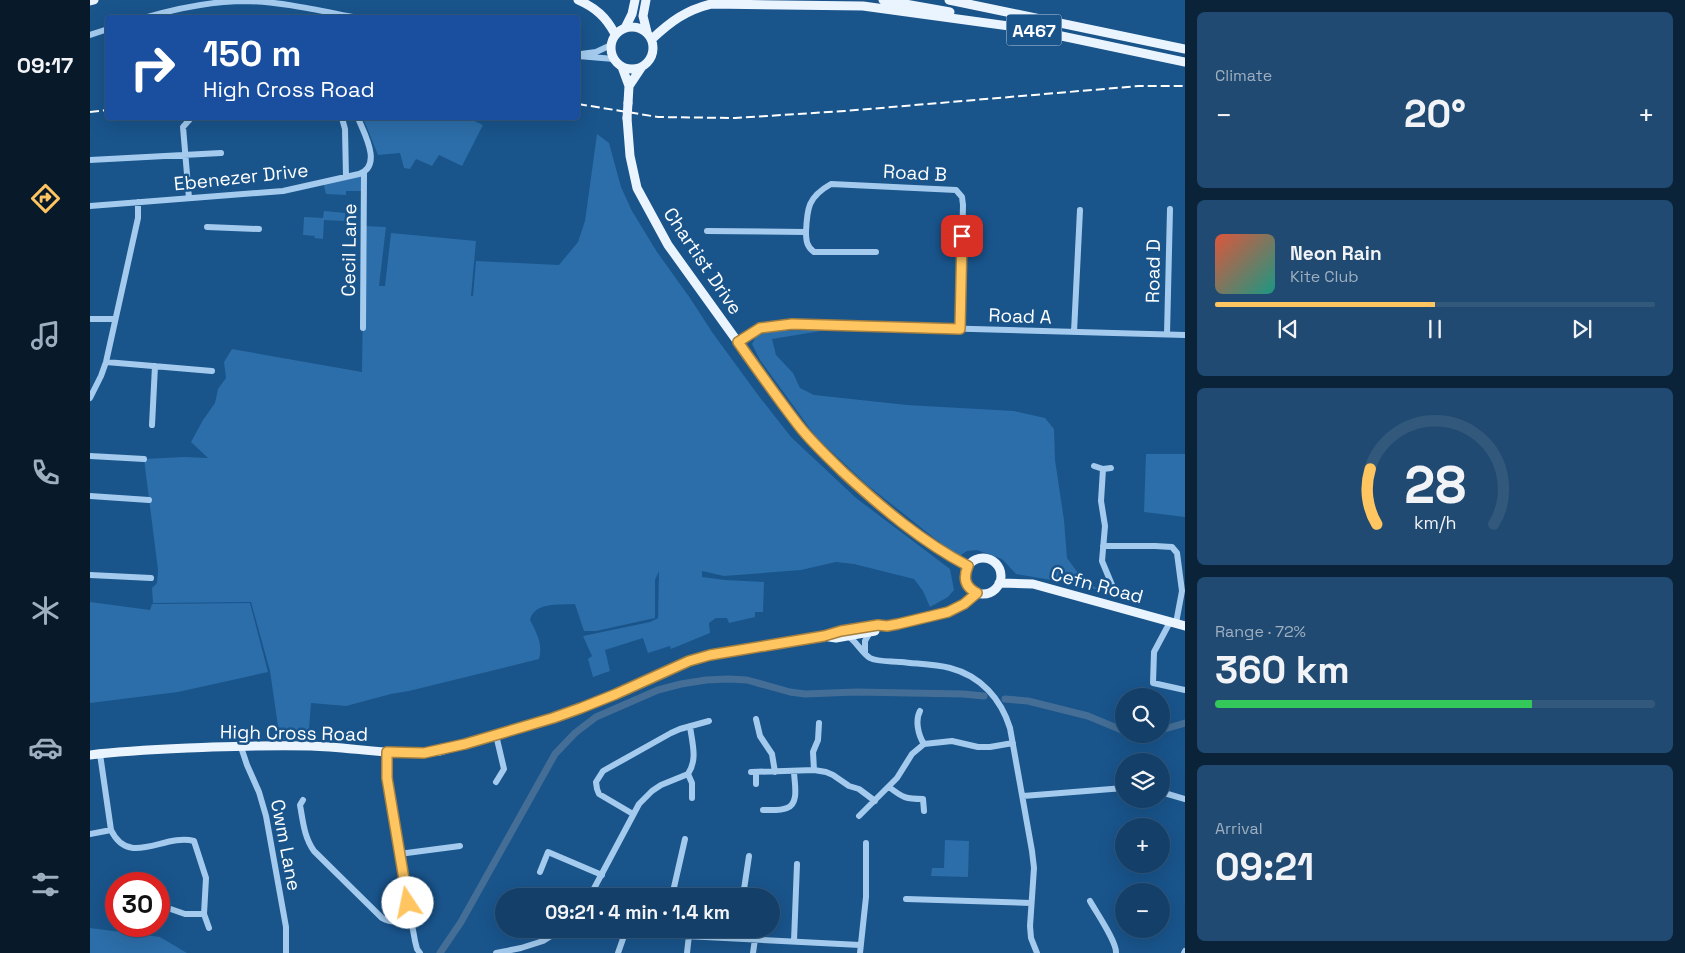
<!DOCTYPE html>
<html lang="en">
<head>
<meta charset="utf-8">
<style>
	:root { --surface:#133f68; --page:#204a71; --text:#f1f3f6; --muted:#9dafc0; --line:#32587c; --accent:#ffc560 }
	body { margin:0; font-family:"Space Grotesk",sans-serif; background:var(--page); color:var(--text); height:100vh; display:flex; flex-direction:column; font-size:19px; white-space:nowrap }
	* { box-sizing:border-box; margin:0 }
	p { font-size:16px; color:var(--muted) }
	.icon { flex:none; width:28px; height:28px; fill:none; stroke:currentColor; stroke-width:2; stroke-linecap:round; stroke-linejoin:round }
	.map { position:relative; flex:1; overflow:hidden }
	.sheet { display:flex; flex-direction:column; gap:12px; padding:12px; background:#0a2339; width:500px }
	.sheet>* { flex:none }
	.banner { position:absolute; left:15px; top:15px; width:475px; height:105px; border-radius:5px; box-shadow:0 5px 20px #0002,0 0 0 1px var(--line); background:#1a4fa0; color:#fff; overflow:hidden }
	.tools { position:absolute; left:1025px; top:688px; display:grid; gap:10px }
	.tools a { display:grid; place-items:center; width:55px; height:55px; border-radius:50%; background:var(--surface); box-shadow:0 5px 20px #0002,0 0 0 1px var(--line); font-size:25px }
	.speed { position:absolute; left:15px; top:872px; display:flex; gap:10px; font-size:25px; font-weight:700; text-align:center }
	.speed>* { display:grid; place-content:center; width:65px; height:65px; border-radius:50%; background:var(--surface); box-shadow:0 5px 20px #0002,0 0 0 1px var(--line); line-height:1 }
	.speed .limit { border:8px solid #d22; background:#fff; color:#111 }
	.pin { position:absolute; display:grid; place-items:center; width:42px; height:42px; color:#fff; margin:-21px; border-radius:10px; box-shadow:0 2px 8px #0006 }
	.me { position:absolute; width:55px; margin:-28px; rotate:349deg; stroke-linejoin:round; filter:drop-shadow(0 0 4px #0008) }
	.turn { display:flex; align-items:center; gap:18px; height:105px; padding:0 15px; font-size:22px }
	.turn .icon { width:65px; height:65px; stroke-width:2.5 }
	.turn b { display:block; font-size:35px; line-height:42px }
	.big { font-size:38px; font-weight:800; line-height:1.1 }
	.sheet .widget { flex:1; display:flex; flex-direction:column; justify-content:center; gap:8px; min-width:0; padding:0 18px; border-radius:8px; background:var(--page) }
	.sheet .dial { align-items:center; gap:0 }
	.dial svg { height:130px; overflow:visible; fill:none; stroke:var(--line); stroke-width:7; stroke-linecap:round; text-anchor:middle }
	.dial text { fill:var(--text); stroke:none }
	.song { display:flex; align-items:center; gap:15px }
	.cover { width:60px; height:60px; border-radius:8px; background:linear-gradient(135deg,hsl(10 70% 55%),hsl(170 70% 35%)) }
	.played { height:5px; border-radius:2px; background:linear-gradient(90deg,var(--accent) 50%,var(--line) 50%) }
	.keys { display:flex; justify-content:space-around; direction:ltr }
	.heat { display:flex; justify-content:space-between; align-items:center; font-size:28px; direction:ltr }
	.charge { height:8px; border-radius:4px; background:linear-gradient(90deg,#34c759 72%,var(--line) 0) }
	.trip { position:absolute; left:405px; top:888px; width:285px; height:50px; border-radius:25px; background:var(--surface); box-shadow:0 5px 20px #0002,0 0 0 1px var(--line); font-weight:800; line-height:50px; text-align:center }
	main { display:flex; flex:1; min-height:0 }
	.menu { display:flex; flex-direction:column; width:90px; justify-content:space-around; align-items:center; background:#08192a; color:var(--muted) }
	.menu .icon { width:35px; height:35px }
	.menu .on { color:var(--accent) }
	.menu b { font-size:22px; color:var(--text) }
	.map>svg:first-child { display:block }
</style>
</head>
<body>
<main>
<nav class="menu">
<b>09:17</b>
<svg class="icon on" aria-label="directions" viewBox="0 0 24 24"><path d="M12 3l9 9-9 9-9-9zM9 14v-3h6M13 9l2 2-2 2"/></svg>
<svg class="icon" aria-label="music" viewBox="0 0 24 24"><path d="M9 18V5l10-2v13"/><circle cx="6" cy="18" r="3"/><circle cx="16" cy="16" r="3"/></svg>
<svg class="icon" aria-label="phone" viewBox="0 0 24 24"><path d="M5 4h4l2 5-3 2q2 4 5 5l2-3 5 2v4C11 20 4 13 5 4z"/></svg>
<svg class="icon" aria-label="climate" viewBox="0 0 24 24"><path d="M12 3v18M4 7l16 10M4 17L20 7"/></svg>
<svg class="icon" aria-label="car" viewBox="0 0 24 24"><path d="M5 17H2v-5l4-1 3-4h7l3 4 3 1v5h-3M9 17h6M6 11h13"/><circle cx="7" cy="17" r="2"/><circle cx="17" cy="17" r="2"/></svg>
<svg class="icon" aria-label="filters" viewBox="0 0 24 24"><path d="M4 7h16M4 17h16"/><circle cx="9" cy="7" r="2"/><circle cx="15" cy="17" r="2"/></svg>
</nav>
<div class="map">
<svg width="1095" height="953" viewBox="0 0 1095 953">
	<rect width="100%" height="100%" fill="#19548b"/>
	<path fill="#2c6ea9" d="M273,118h105l15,7 -21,41 -23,-11 -7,11 -16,-7 -6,10 -6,-1 -4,-15 -22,2z
		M507,134l12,9 12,44 11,24 25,41 33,46 22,34 46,63 33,42 65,61 94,71 4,21 -6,7 -18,10 -7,-16 -9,-12 -60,-15 -18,-2 -35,8 -77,6 -22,-5v6l23,3 39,2 -1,30h-8v5l-26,6 -2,-5h-11l-7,5 1,10 -39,16 -1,-3 -22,7 -5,-15 -38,12 5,21 -17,6 -5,-18 4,-3 -9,-20 67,-14 8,-4 1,-47 -4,9v38l-59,13h-12l-9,-27c-16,1 -41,-2 -45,16 7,13 13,25 9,39l-130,32 -18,3 -45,12 -35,-3 -3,38 -28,-1 -10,-69 -19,-69 -98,1 -1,-15 5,-5 1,-13 -14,-111 40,-2 24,1 -17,-16 12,-22 12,-17 3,-14 8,-11 -2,-16 8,-13 130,23 2,-146 22,1 -7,59h6l6,-53 85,8 -5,55h2l3,-35 83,4 19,-23 7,-21z
		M274,172l1,19h-19v4l-20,-1 -3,-12z
		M234,211l21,2v8l-21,-1 -1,19 -9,-1 1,-2 -12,-1 1,-18 19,1z
		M721,330l10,1 -49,8 4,16 17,18 7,15 14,7 93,10 107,6 31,7 9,11 1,31 9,60 3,38 14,19 18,13 -42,-9 -41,-7 -14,-15 -25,-9 -10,1 -9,6 -92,-73 -50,-47 -56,-77 -8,-16 5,-9 17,-4z
		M1056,454h39v63l-41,-5z
		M0,602l60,8 2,-6 98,-1 18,69 -90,20 -88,11z
		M855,840l24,1 -1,36 -37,-1 1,-8h12z
		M0,928l70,9 27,16h-97z"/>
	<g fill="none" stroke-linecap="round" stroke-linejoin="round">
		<path stroke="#446e96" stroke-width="7" d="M915,699l23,2 60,15 36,15
			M1071,730l24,-7
			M1040,734l7,3 12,-3
			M350,953l21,-31 94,-168 20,-21 21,-16 62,-27 23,-6 25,-4 22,-1 19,1 43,12 15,2 51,-2 107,2 21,2"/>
		<path stroke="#a4cbee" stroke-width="6" d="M54,18c34,-10 67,-17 103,-17 37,1 74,10 111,17
			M0,35l18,-6
			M491,54l15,-2 15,-7
			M488,56l36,3
			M252,118l3,11 1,48
			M0,160l131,-7
			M99,198l-6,-71 8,-9
			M0,206l193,-15 76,-17c24,-8 5,-41 -1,-56
			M117,227l52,2
			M617,231l99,1c0,9 1,15 8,20h62
			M716,232c1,-24 2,-35 25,-48l125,6 6,7 1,8 -3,124
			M0,319h24
			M273,328l1,-156
			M984,332l6,-122
			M1077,334l3,-125
			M648,342l22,-14 32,-4 393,11
			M16,362l106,9
			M0,398l11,-22 5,-14 32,-144v-16
			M62,425l3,-59
			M0,456l54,3
			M1004,466l9,3 8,-1
			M1013,469l-2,32 4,25 -3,35 10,24
			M0,496l59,4
			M1013,546h52l17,1 5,6 5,38 -6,32
			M0,575l61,3
			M1080,622l-16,30 -1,31 32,7
			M758,636c9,6 13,16 22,22 7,4 22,3 31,4 16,2 33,2 49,6 31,8 51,31 60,60l22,123 2,17 -4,58 1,12 6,15
			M775,653v-12l5,-9
			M666,719l4,17 12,18 3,18
			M600,726c2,17 8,33 -2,48l4,9v15
			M834,744l28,-3 26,6h12l23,-4
			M151,747l6,18 12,27 7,24 20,111v26
			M297,752c1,63 17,127 28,189l2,8 3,4
			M10,754l11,76c18,38 53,3 83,11l12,37 -2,36 5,14
			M724,770l-1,-18 5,-12 1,-17
			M661,772l63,-2 12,2 7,3 16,11 10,3 16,12
			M666,772v12
			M406,782l8,-13 -8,-34
			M799,787c14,11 17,12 34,12l1,12
			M1071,792l24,7
			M933,796l101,-8
			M213,800l-3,5c3,16 4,32 14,46l68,67c10,6 19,3 29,1
			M673,810c7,0 17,1 24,-2 13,-5 7,-26 7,-37
			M543,814l-34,-20 -2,-5 -1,-7 7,-11 68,-38 9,-4 29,-8
			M769,816l38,-38 15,-24 12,-10c-6,-9 -9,-24 -4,-33
			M0,834l21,-4
			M309,854l61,-8
			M450,872l8,-20 54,23
			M500,896l49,-92 13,-13 9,-6 27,-11
			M582,896l13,-57
			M653,896l6,-40
			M816,899l125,4
			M1000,901c6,11 27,41 26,52
			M25,902h1
			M69,905l26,9h19
			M521,929l14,4 235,12
			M647,938l2,-9
			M704,941l3,-77
			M406,953l25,-5 22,-7 19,-12
			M528,953l7,-20
			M597,953l2,-18
			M663,953l2,-14
			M770,953l6,-56v-54
			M1094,953l1,-2"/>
		<path stroke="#eaf4ff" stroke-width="9" d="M488,0c18,8 28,17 37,34
			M556,0l-3,16 4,16
			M793,0l67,12
			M859,0l236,49
			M0,1l4,-1
			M521 48a21 21 0 1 1 42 0a21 21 0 1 1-42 0Z
			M929,27l166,35
			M535,28l7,-14 3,-14
			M562,39c18,-17 34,-29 59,-35l152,2 160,22
			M532,67l7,19 -1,17
			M539,86l12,-18
			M537,118l3,38 7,32 31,57 128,178c47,53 109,110 172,144
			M875 576a18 18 0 1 1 36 0a18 18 0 1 1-36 0Z
			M909,583l34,1 152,42
			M739,637l7,1 39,-7
			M0,755c40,-5 81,-6 122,-8 32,-1 66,-2 99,-1 42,1 86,11 129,5l113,-33 63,-24 73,-33 22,-6 113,-18 17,-6 37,-6 9,1 11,-2 50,-12 16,-8 13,-11"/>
		<path stroke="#fff" stroke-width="2" stroke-dasharray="9 4" stroke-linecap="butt" d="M488,104l80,13 77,1 110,-7 294,-25h46
			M0,112l18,-2"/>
		<path stroke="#eaf4ff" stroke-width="9" d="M537,118l1,-15"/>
	</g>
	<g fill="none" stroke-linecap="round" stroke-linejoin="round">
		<defs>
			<path id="route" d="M318,903l-21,-125v-26l37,1 41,-9 88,-26 28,-10 35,-14 73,-33 21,-6 114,-19 17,-5 37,-6 9,1 11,-2 50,-12 16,-8 13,-11c-12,-6 -14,-15 -9,-27 -46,-24 -87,-59 -125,-94 -16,-16 -33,-31 -47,-50 -20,-26 -39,-53 -58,-80l22,-14 32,-4 168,5 2,-93"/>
		</defs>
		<use href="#route" stroke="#a6803e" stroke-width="12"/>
		<use href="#route" stroke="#ffc560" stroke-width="9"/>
	</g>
	<g text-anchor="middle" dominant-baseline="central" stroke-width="5" stroke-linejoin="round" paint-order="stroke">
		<rect fill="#19548b" stroke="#baccdc" stroke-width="1" x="916.5" y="14.5" width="55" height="31" rx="4"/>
		<g font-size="18" font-weight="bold" fill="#fff">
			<text x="944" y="30">A467</text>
		</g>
		<g font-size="19" fill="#fff" stroke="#19548b">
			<text transform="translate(825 173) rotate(3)">Road B</text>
			<text transform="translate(151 177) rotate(-6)">Ebenezer Drive</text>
			<text transform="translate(259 250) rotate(-89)">Cecil Lane</text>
			<text transform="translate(613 261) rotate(56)">Chartist Drive</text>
			<text transform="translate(1063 271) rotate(-89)">Road D</text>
			<text transform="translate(930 316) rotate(2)">Road A</text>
			<text transform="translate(1007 585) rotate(15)">Cefn Road</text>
			<text transform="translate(204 733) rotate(1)">High Cross Road</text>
			<text transform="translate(196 845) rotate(79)">Cwm Lane</text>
		</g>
	</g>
</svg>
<div class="tools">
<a><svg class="icon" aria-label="search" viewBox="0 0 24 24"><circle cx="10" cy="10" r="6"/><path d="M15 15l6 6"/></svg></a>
<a><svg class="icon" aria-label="layers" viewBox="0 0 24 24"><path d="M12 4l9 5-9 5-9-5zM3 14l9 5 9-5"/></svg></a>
<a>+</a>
<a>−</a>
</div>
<div class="speed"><div class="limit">30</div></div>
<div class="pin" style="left:872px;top:236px;background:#d93025"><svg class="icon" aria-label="arrive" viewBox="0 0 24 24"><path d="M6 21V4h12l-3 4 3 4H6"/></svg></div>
<svg class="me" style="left:318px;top:903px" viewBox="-20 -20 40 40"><circle r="19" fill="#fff"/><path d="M0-13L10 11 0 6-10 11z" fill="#ffc560"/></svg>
<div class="trip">09:21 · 4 min · 1.4 km</div>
<div class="banner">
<div class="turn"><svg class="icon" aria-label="right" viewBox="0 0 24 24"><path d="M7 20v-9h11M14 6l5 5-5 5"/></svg><div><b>150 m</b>High Cross Road</div></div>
</div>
</div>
<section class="sheet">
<div class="widget"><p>Climate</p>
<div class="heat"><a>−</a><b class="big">20°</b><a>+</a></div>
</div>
<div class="widget">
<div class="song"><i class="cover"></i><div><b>Neon Rain</b><p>Kite Club</p></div></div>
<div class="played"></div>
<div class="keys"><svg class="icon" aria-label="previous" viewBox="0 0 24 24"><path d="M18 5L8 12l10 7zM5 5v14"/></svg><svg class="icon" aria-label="pause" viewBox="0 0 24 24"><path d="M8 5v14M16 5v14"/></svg><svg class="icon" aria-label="next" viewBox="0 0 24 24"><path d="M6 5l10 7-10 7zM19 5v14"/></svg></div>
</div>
<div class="widget dial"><svg viewBox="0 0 100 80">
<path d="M14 69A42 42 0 1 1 86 69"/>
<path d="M14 69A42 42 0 0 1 10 35" stroke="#ffc560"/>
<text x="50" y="56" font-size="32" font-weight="700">28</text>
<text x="50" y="72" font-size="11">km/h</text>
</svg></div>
<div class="widget"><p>Range · 72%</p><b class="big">360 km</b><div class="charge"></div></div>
<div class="widget"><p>Arrival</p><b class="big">09:21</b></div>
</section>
</main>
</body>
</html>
